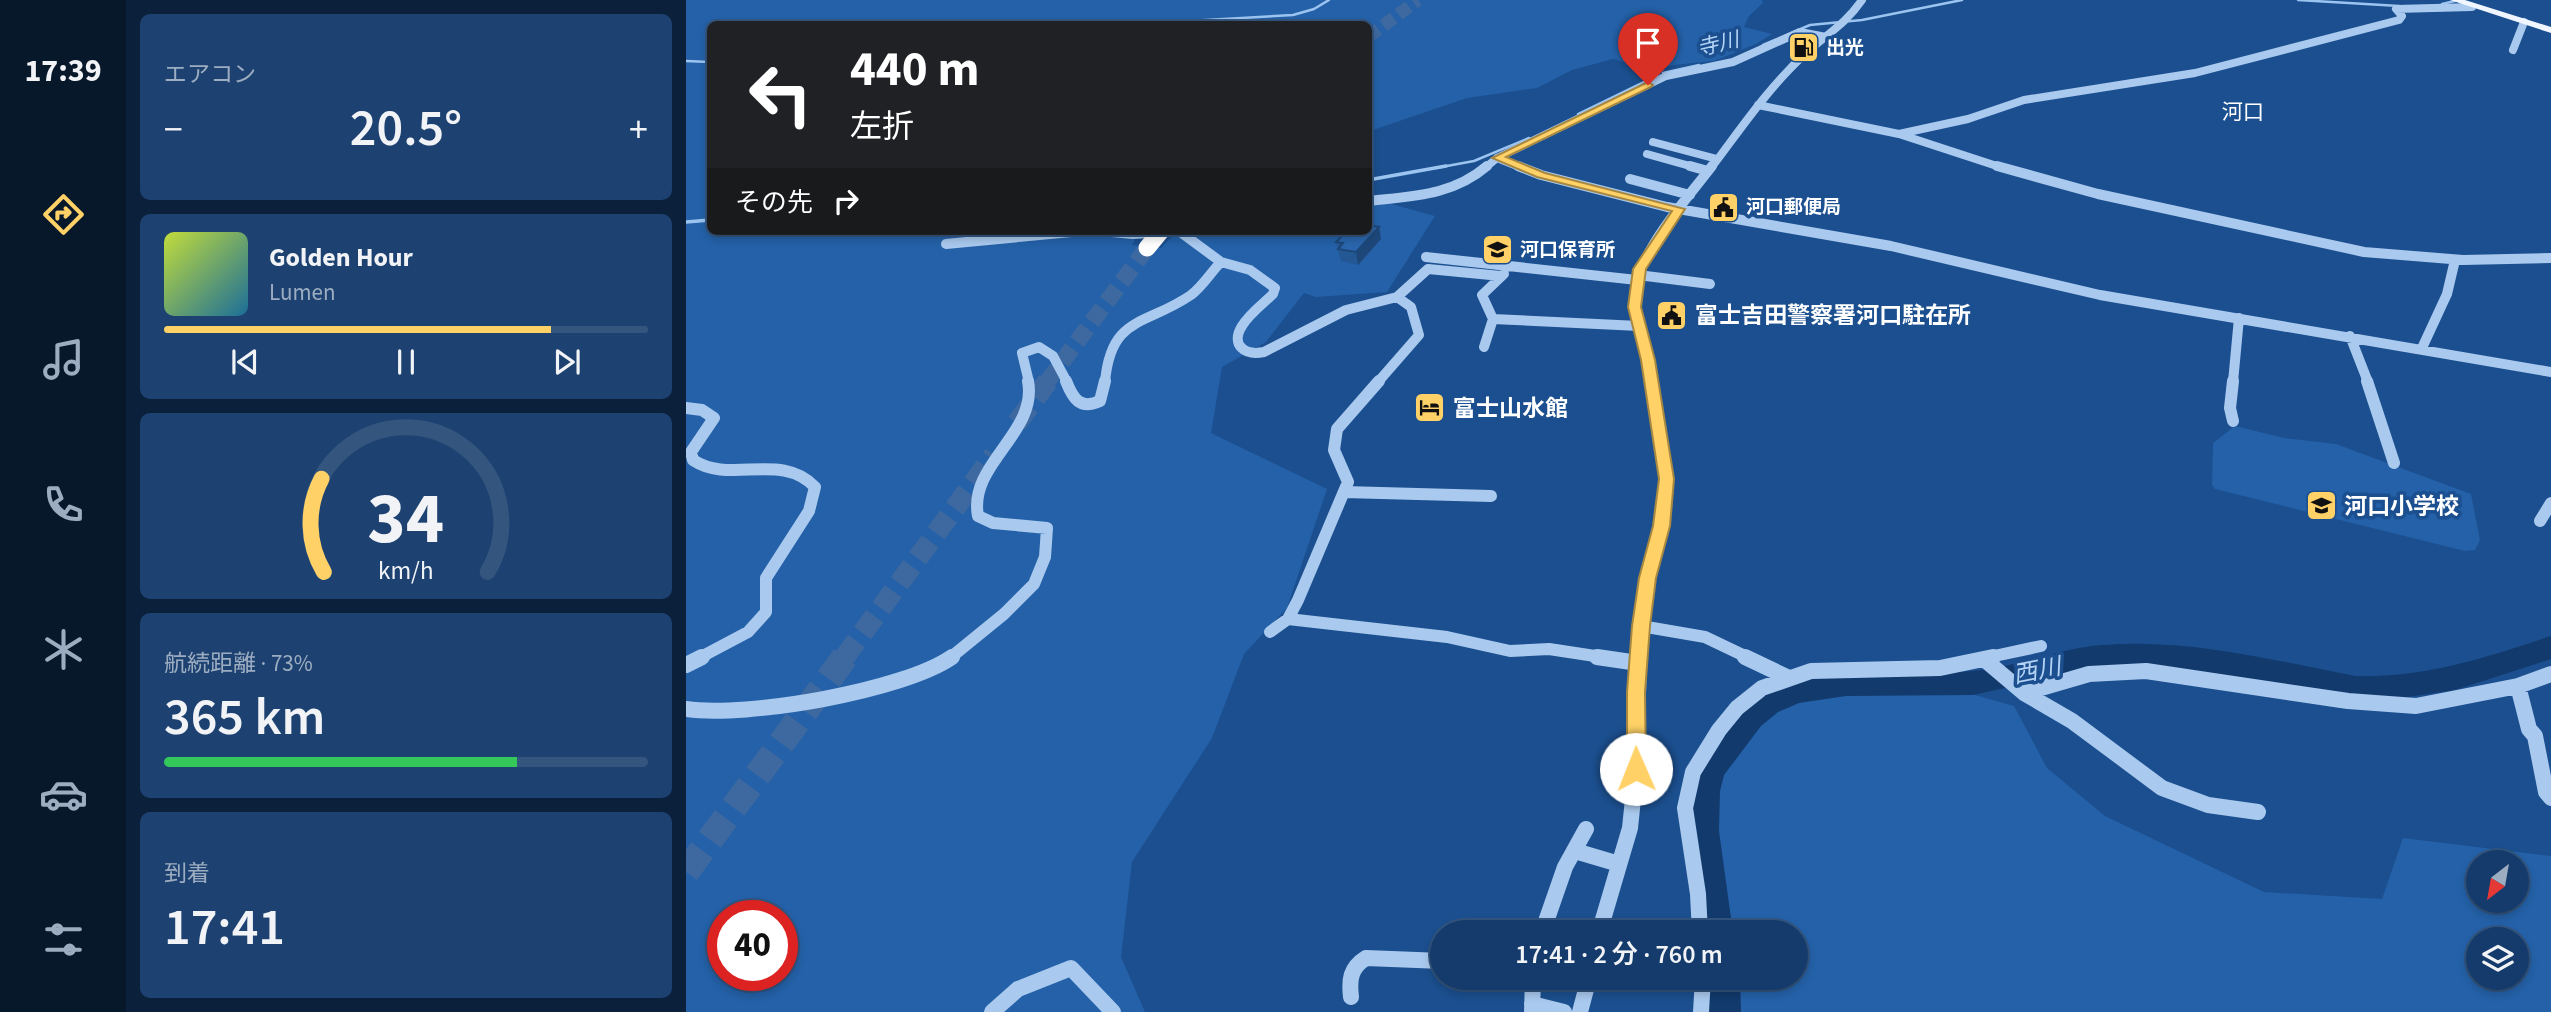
<!DOCTYPE html>
<html lang="ja">
<head>
<meta charset="utf-8">
<style>
	:root { --surface:#143b6b; --page:#1d4271; --text:#f1f3f6; --muted:#9dadc1; --line:#33557e; --accent:#ffd166 }
	body { margin:0; font-family:"Source Sans 3","Noto Sans JP",sans-serif; background:var(--page); color:var(--text); height:100vh; display:flex; flex-direction:column; font-size:26px; white-space:nowrap }
	* { box-sizing:border-box; margin:0 }
	p { font-size:23px; color:var(--muted) }
	.icon { flex:none; width:38px; height:38px; fill:none; stroke:currentColor; stroke-width:2; stroke-linecap:round; stroke-linejoin:round }
	.map { position:relative; flex:1; overflow:hidden }
	.panel { display:flex; flex-direction:column; gap:14px; padding:14px; background:#0b203b; width:560px }
	.panel>* { flex:none }
	.hud { position:absolute; left:21px; top:21px; width:665px; height:214px; border-radius:10px; box-shadow:0 4px 10px #0003,0 0 0 2px var(--line); background:#202124; color:#fff; overflow:hidden }
	.needle { width:46px; rotate:211deg }
	.tools { position:absolute; left:1780px; top:850px; display:grid; gap:14px }
	.tools a { display:grid; place-items:center; width:63px; height:63px; border-radius:50%; background:var(--surface); box-shadow:0 4px 10px #0003,0 0 0 2px var(--line); font-size:35px }
	.speed { position:absolute; left:21px; top:900px; display:flex; gap:14px; font-size:35px; font-weight:700; text-align:center }
	.speed>* { display:grid; place-content:center; width:91px; height:91px; border-radius:50%; background:var(--surface); box-shadow:0 4px 10px #0003,0 0 0 2px var(--line); line-height:1 }
	.speed .limit { border:10px solid #d22; background:#fff; color:#111 }
	.pin { position:absolute; display:grid; place-items:center; width:60px; height:60px; color:#fff; margin:-72px -30px; border-radius:50% 50% 50% 0; rotate:-45deg; box-shadow:0 0 7px #0007 }
	.pin .icon { rotate:45deg }
	.me { position:absolute; width:77px; margin:-38px; rotate:359deg; stroke-linejoin:round; filter:drop-shadow(0 0 5px #0008) }
	.turn { display:flex; align-items:center; gap:24px; height:147px; padding:0 28px; font-size:32px }
	.turn .icon { width:91px; height:91px; stroke-width:2.5 }
	.turn b { display:block; font-size:49px; line-height:60px }
	.then { display:flex; align-items:center; height:66px; padding:0 28px; background:#0003; gap:14px; font-size:26px }
	.big { font-size:52px; font-weight:600; line-height:1.1 }
	.panel .widget { flex:1; display:flex; flex-direction:column; justify-content:center; gap:10px; min-width:0; padding:0 24px; border-radius:10px; background:var(--page) }
	.panel .dial { align-items:center; gap:0 }
	.dial svg { height:182px; overflow:visible; fill:none; stroke:var(--line); stroke-width:7; stroke-linecap:round; text-anchor:middle }
	.dial text { fill:var(--text); stroke:none }
	.song { display:flex; align-items:center; gap:21px }
	.cover { width:84px; height:84px; border-radius:10px; background:linear-gradient(135deg,hsl(70 70% 55%),hsl(200 70% 35%)) }
	.played { height:7px; border-radius:4px; background:linear-gradient(90deg,var(--accent) 80%,var(--line) 80%) }
	.keys { display:flex; justify-content:space-around; direction:ltr }
	.heat { display:flex; justify-content:space-between; align-items:center; font-size:38px; direction:ltr }
	.charge { height:10px; border-radius:5px; background:linear-gradient(90deg,#34c759 73%,var(--line) 0) }
	.trip { position:absolute; left:744px; top:920px; width:378px; height:70px; border-radius:35px; background:var(--surface); box-shadow:0 4px 10px #0003,0 0 0 2px var(--line); font-weight:600; line-height:70px; text-align:center }
	main { display:flex; flex:1; min-height:0 }
	.menu { display:flex; flex-direction:column; width:126px; justify-content:space-around; align-items:center; background:#08182b; color:var(--muted) }
	.menu .icon { width:49px; height:49px }
	.menu .selected { color:var(--accent) }
	.menu b { font-size:32px; color:var(--text) }
	.map>svg:first-child { display:block }
</style>
</head>
<body>
<main>
<nav class="menu">
<b>17:39</b>
<svg class="icon selected" aria-label="directions" viewBox="0 0 24 24"><path d="M12 3l9 9-9 9-9-9zM9 14v-3h6M13 9l2 2-2 2"/></svg>
<svg class="icon" aria-label="music" viewBox="0 0 24 24"><path d="M9 18V5l10-2v13"/><circle cx="6" cy="18" r="3"/><circle cx="16" cy="16" r="3"/></svg>
<svg class="icon" aria-label="phone" viewBox="0 0 24 24"><path d="M5 4h4l2 5-3 2q2 4 5 5l2-3 5 2v4C11 20 4 13 5 4z"/></svg>
<svg class="icon" aria-label="climate" viewBox="0 0 24 24"><path d="M12 3v18M4 7l16 10M4 17L20 7"/></svg>
<svg class="icon" aria-label="car" viewBox="0 0 24 24"><path d="M5 17H2v-5l4-1 3-4h7l3 4 3 1v5h-3M9 17h6M6 11h13"/><circle cx="7" cy="17" r="2"/><circle cx="17" cy="17" r="2"/></svg>
<svg class="icon" aria-label="filters" viewBox="0 0 24 24"><path d="M4 7h16M4 17h16"/><circle cx="9" cy="7" r="2"/><circle cx="15" cy="17" r="2"/></svg>
</nav>
<section class="panel">
<div class="widget"><p>エアコン</p>
<div class="heat"><a>−</a><b class="big">20.5°</b><a>+</a></div>
</div>
<div class="widget">
<div class="song"><i class="cover"></i><div><b>Golden Hour</b><p>Lumen</p></div></div>
<div class="played"></div>
<div class="keys"><svg class="icon" aria-label="previous" viewBox="0 0 24 24"><path d="M18 5L8 12l10 7zM5 5v14"/></svg><svg class="icon" aria-label="pause" viewBox="0 0 24 24"><path d="M8 5v14M16 5v14"/></svg><svg class="icon" aria-label="next" viewBox="0 0 24 24"><path d="M6 5l10 7-10 7zM19 5v14"/></svg></div>
</div>
<div class="widget dial"><svg viewBox="0 0 100 80">
<path d="M14 69A42 42 0 1 1 86 69"/>
<path d="M14 69A42 42 0 0 1 13 28" stroke="#ffd166"/>
<text x="50" y="56" font-size="32" font-weight="700">34</text>
<text x="50" y="72" font-size="11">km/h</text>
</svg></div>
<div class="widget"><p>航続距離 · 73%</p><b class="big">365 km</b><div class="charge"></div></div>
<div class="widget"><p>到着</p><b class="big">17:41</b></div>
</section>
<div class="map">
<svg width="1865" height="1012" viewBox="0 0 1865 1012">
	<rect width="100%" height="100%" fill="#1b4f8f"/>
	<path fill="#2461a8" fill-rule="evenodd" d="M0,0h1076l1,3 -14,13 -5,11 28,7 -16,10 -42,17 -41,4 -17,6 -43,-12 -41,11 -35,18 -70,10 -94,32h-5v-106h-658v207h430l-8,14 29,3 17,-17h190l1,-25 19,-3 47,13 -48,76 -71,5 -12,-4 -38,49 -44,25 -11,66 116,56 -40,119 -43,46 -32,84 -80,124 -11,95 24,55h-459zM37,915h59v60h-59z
		M1549,426l49,12 52,6 135,50 9,46 -5,10 -10,1 -250,-62 -3,-4 1,-42z
		M1210,676l33,6 85,24 33,62 58,48 159,76 118,7 21,-61 148,18v156h-816l-4,-34h65v-45h-72l-12,-114 20,-75 55,-58zM1792,863h38v38h-38zM1792,940h38v38h-38z"/>
	<g fill="none" stroke-linecap="round" stroke-linejoin="round">
		<path stroke="#9cc4f0" stroke-width="2.5" d="M1612,0l101,6
			M1756,4l17,-4
			M175,24h64
			M450,24l157,-9 21,-6 15,-9
			M1077,45l47,-20 52,-5 100,-20
			M0,61l24,1
			M977,73l36,-8
			M892,114l74,-36
			M750,168l38,-7 55,-23"/>
		<path stroke="#9cc4f0" stroke-width="3.5" d="M682,180l78,-14
			M0,222l24,-2
			M225,231h45"/>
		<path fill="#123a6d" fill-rule="evenodd" d="M1865,636v23l-96,31 -74,11 -26,-1 -157,-29 -63,-5 -48,4 -114,25 -127,1 -47,7 -21,9 -17,14 -37,49 -4,16 -1,40 14,102h-34c-6,-46 -19,-97 -9,-143 3,-19 13,-36 24,-52 34,-47 75,-63 132,-66 42,-2 85,3 127,-1 45,-4 86,-23 130,-26 85,-7 169,15 252,31 70,2 130,-18 196,-40z
			M1018,978h36l1,34h-36z"/>
		<path stroke="#3d69a0" stroke-width="13" stroke-dasharray="13 6" stroke-linecap="butt" d="M682,37l50,-37"/>
		<path stroke="#3d69a0" stroke-width="17" stroke-dasharray="17 8" stroke-linecap="butt" d="M361,382l100,-134"/>
		<path stroke="#3d69a0" stroke-width="21" stroke-dasharray="21 10" stroke-linecap="butt" d="M331,423l31,-42
			M158,658l150,-203"/>
		<path stroke="#3d69a0" stroke-width="27" stroke-dasharray="27 13" stroke-linecap="butt" d="M0,872l159,-215"/>
		<path stroke="#a9c9ee" stroke-width="8" d="M1827,50l11,-28
			M1072,105l141,29 104,34
			M1213,134l69,-15 56,-19 171,-27 204,-53 3,-4 -6,-7 76,-2
			M967,142l64,17
			M961,154l50,14
			M811,158l25,10
			M799,168l12,-10 169,-82 67,-14 67,-30 26,5
			M1025,168c29,-38 57,-80 93,-113 21,-20 41,-30 58,-55"/>
		<path stroke="#a9c9ee" stroke-width="10" d="M832,166l23,9 126,32 224,39 209,49 451,77
			M1004,166l18,5
			M1311,166l101,28 266,58 99,8 88,-2
			M944,179l60,16
			M682,201c44,-5 84,-5 119,-35
			M415,231l32,3 47,-3
			M260,244l136,-13
			M740,257l211,23
			M535,262l29,8 25,18 -2,6c-10,10 -24,20 -31,32 -12,19 3,30 22,26l82,-42 51,-13 31,-28 73,7
			M952,275l72,9
			M807,319l146,7
			M1664,336l18,46
			M798,347l9,-28 -11,-24 22,-21
			M1736,348l25,-54 8,-34
			M343,382l-7,-29 17,-6 14,9 14,26
			M419,382c6,-67 41,-56 86,-87 12,-9 20,-23 30,-33l-42,-31
			M692,382l41,-47 -8,-28 -14,-10
			M966,382c-4,-24 -13,-48 -17,-73 -6,-49 49,-106 77,-143
			M1547,382l6,-64"/>
		<path stroke="#a9c9ee" stroke-width="12" d="M380,381c7,18 14,29 34,20l5,-20
			M1547,381l-3,27 3,13
			M1681,381l27,82
			M0,408l16,2 12,8 -23,34 2,8c37,25 88,-9 122,27l-6,24 -43,67v34l-18,20 -49,26
			M658,492l147,4
			M1854,521l11,-18
			M602,619l159,18 63,14 39,-2 59,9
			M955,626l64,11 44,21
			M584,632l18,-13 10,-19 50,-118 -14,-32 3,-21 42,-48
			M264,658l54,-44 30,-30 11,-27 2,-29 -54,-5 -15,-7c-10,-52 60,-83 50,-135
			M953,658l9,-81 14,-51 5,-47 -16,-98
			M1299,658l56,-12"/>
		<path stroke="#a9c9ee" stroke-width="16" d="M911,657l41,6
			M1059,657l44,21
			M1299,660l39,33 48,28 90,67 46,17 50,7
			M0,665l16,-8
			M1832,686l11,43 6,7 11,56 5,6
			M1338,693l65,-19 57,-3 202,30 68,5 102,-20 33,-12
			M0,709c60,9 217,-18 266,-52
			M889,851l44,13
			M856,933l23,-66 21,-38
			M913,933l31,-105 6,-58 3,-113
			M1014,933l-2,-39 -13,-86 8,-36 26,-42 18,-22 25,-20 49,-17 129,-3 53,-11
			M665,997c-2,-17 -1,-29 15,-39l76,3
			M846,1004l32,8
			M306,1012l26,-23 53,-21 42,44
			M846,1012l1,-34
			M894,1012l9,-34
			M1015,1012l2,-34"/>
		<path fill="#f0f6ff" fill-rule="evenodd" d="M1764,0h15l86,27v6z"/>
		<path stroke="#fff" stroke-width="17" d="M461,248l14,-17"/>
	</g>
	<path fill="#245895" d="M693,227l2,12 -23,26 -17,-4 -5,-19z"/>
	<path fill="#1d4779" d="M693,227l2,12 -23,26 -2,-13z"/>
	<path fill="#2a66ad" stroke="#1d4779" stroke-width="2" d="M682,225l11,2 -23,25 -18,-3 5,-6 -7,-1 11,-11h21z"/>
	<path fill="#ffd166" stroke="#a68842" stroke-width="2" d="M962,82l5,3 -2,2 -145,70 39,16 140,36 -39,60 -5,38 14,53 19,119 -4,47 -14,52 -6,48 -5,66 1,77 -3,7 -7,2 -7,-2 -2,-7v-77l5,-66 7,-48 14,-52 6,-47 -18,-119 -13,-53 5,-38 39,-58 -135,-34 -45,-19z"/>
	<defs>
		<symbol id="fuel-square" viewBox="-11 -11 22 22"><rect x="-9" y="-9" width="18" height="18" rx="4" fill="#ffd166" stroke="#1b4f8f"/><path d="M-5.5-6h7V0h2V4h1.3V-2.5L3-4.5l.8-.8L6-3V5H2.5V1h-1V6h-7ZM-4.2-4.7v3.2H.2V-4.7Z" fill="#111"/></symbol>
		<symbol id="civic-square" viewBox="-11 -11 22 22"><rect x="-9" y="-9" width="18" height="18" rx="4" fill="#ffd166" stroke="#1b4f8f"/><path d="M-.6-6.5H3V-4.5H.6V-3L4-1V1h2V6H-6V1h2V-1L-.6-3ZM-1.2 2.5V6h2.4V2.5Z" fill="#111"/></symbol>
		<symbol id="school-square" viewBox="-11 -11 22 22"><rect x="-9" y="-9" width="18" height="18" rx="4" fill="#ffd166" stroke="#1b4f8f"/><path d="M0-5L7-2L0 1L-7-2ZM-4 1L0 2.5L4 1V4Q0 6-4 4Z" fill="#111"/></symbol>
		<symbol id="hotel-square" viewBox="-11 -11 22 22"><rect x="-9" y="-9" width="18" height="18" rx="4" fill="#ffd166" stroke="#1b4f8f"/><path d="M-6-4.5h1.5V1H6V5H4.5V3h-9V5H-6ZM-4 0a1.8 1.8 0 1 1 3.6 0ZM.5 0V-2.5h3Q6-2.5 6 0Z" fill="#111"/></symbol>
	</defs>
	<g fill-rule="evenodd">
		<use href="#fuel-square" x="1100" y="30" width="35" height="35"/>
		<use href="#civic-square" x="1020" y="190" width="35" height="35"/>
		<use href="#school-square" x="794" y="232" width="35" height="35"/>
		<use href="#civic-square" x="968" y="298" width="35" height="35"/>
		<use href="#hotel-square" x="726" y="390" width="35" height="35"/>
		<use href="#school-square" x="1618" y="488" width="35" height="35"/>
	</g>
	<g text-anchor="middle" dominant-baseline="central" stroke-width="7" stroke-linejoin="round" paint-order="stroke">
		<g font-size="19" font-weight="bold" fill="#fff" stroke="#1b4f8f" text-anchor="start">
			<text x="1140" y="48">出光</text>
			<text x="1060" y="207">河口郵便局</text>
			<text x="834" y="250">河口保育所</text>
		</g>
		<g font-size="21" font-style="italic" fill="#b5d3f5" stroke="#1b4f8f">
			<text transform="translate(1032 44) rotate(-14)">寺川</text>
		</g>
		<g font-size="21" fill="#fff" stroke="#1b4f8f">
			<text x="1557" y="112">河口</text>
		</g>
		<g font-size="23" font-weight="bold" fill="#fff" stroke="#1b4f8f" text-anchor="start">
			<text x="1009" y="315">富士吉田警察署河口駐在所</text>
			<text x="767" y="408">富士山水館</text>
			<text x="1658" y="506">河口小学校</text>
		</g>
		<g font-size="24" font-style="italic" fill="#b5d3f5" stroke="#1b4f8f">
			<text transform="translate(1351 671) rotate(-11)">西川</text>
		</g>
	</g>
</svg>
<div class="tools">
<a><svg class="needle" viewBox="-14 -14 28 28"><path d="M0-13l5 13h-10z" fill="#e53935"/><path d="M0 13l5-13h-10z" fill="#9dadc1"/></svg></a>
<a><svg class="icon" aria-label="layers" viewBox="0 0 24 24"><path d="M12 4l9 5-9 5-9-5zM3 14l9 5 9-5"/></svg></a>
</div>
<div class="speed"><div class="limit">40</div></div>
<div class="pin" style="left:962px;top:85px;background:#d93025"><svg class="icon" aria-label="arrive" viewBox="0 0 24 24"><path d="M6 21V4h12l-3 4 3 4H6"/></svg></div>
<svg class="me" style="left:950px;top:769px" viewBox="-20 -20 40 40"><circle r="19" fill="#fff"/><path d="M0-13L10 11 0 6-10 11z" fill="#ffd166"/></svg>
<div class="trip">17:41 · 2 分 · 760 m</div>
<div class="hud">
<div class="turn"><svg class="icon" aria-label="left" viewBox="0 0 24 24"><path d="M17 20v-9H6M10 6l-5 5 5 5"/></svg><div><b>440 m</b>左折</div></div>
<div class="then">その先<svg class="icon" aria-label="right" viewBox="0 0 24 24"><path d="M7 20v-9h11M14 6l5 5-5 5"/></svg></div>
</div>
</div>
</main>
</body>
</html>
